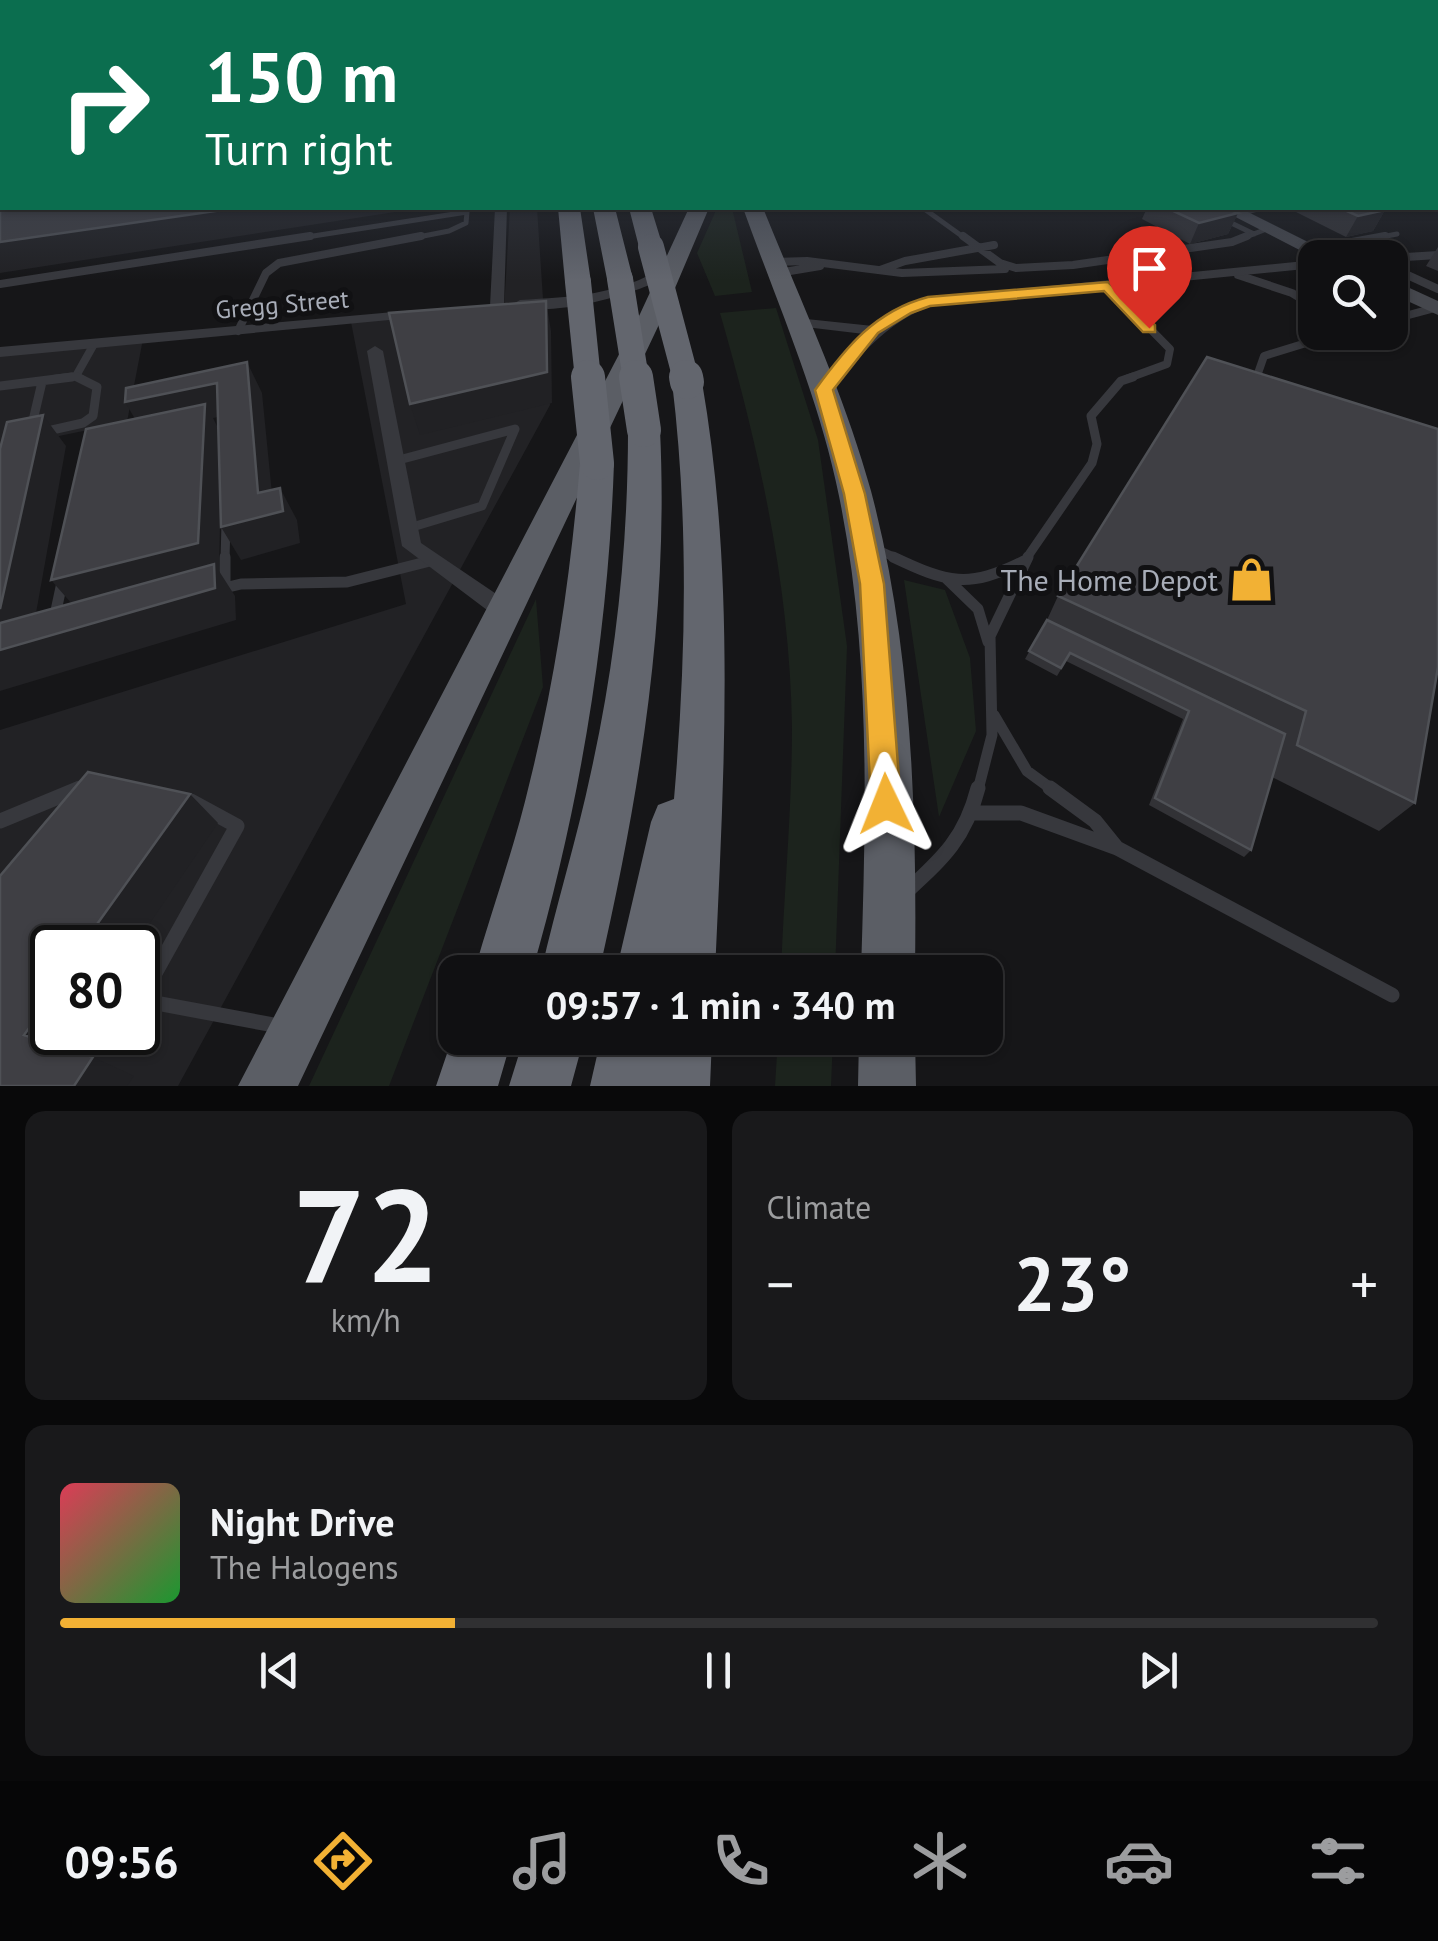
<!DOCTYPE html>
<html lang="en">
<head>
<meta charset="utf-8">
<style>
	:root { --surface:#101012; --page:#19191b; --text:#f1f3f6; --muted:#9c9d9f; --line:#303032; --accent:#f2b134 }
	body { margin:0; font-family:"PT Sans",sans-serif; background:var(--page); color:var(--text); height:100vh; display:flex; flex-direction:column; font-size:38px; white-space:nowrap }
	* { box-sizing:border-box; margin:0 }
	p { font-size:32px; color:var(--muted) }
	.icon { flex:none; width:55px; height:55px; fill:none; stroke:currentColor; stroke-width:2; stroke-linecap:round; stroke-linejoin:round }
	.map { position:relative; height:1086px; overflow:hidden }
	.panel { display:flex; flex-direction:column; gap:25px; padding:25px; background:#09090a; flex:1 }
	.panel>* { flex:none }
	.top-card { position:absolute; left:0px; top:0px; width:1440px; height:210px; box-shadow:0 2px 8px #0004,0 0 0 2px var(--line); background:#0b6e4f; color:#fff; overflow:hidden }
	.buttons { position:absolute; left:1298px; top:240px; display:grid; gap:20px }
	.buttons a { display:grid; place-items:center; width:110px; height:110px; border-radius:20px; background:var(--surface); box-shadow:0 2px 8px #0004,0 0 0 2px var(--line); font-size:50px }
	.speed { position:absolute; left:30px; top:925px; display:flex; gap:20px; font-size:50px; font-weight:700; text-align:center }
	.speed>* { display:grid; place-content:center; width:130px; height:130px; border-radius:50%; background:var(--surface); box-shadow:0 2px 8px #0004,0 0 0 2px var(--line); line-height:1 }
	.speed .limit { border:5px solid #111; border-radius:15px; background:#fff; color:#111 }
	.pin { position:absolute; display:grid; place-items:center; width:85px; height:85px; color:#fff; margin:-102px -42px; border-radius:50% 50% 50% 0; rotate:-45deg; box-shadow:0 0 10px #0007 }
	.pin .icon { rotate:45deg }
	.me { position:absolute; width:110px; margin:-55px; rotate:358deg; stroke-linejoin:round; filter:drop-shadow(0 0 8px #0008) }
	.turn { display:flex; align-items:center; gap:35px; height:210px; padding:0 40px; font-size:45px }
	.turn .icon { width:130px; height:130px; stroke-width:2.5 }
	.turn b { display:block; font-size:70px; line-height:85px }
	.big { font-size:75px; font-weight:700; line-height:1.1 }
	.panel .card { flex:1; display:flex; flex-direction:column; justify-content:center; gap:15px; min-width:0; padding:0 35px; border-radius:20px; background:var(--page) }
	.panel .dial { align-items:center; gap:0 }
	.dial b { font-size:130px; line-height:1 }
	.song { display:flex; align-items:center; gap:30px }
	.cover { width:120px; height:120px; border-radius:15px; background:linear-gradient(135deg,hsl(350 70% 55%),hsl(130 70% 35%)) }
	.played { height:10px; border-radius:5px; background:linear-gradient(90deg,var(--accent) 30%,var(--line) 30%) }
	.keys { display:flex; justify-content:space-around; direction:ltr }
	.heat { display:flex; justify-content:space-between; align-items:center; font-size:55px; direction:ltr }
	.panel .tiles { flex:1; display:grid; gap:25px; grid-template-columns:1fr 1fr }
	.card:last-child { grid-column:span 2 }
	.trip { position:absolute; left:438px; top:955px; width:565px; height:100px; border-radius:20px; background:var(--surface); box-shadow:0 2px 8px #0004,0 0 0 2px var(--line); font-weight:700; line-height:100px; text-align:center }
	.dock { display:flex; height:160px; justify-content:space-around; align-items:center; background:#060607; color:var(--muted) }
	.dock .icon { width:70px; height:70px }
	.dock .current { color:var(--accent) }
	.dock b { font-size:45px; color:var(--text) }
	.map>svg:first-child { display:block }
</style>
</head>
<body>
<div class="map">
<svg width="1438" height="1086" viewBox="0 0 1438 1086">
	<rect width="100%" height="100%" fill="#161618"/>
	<path fill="#222225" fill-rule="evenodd" d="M510,208h27l13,197 -372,681h-178v-356l406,-126 -55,-282 153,-12zM52,948h86v84h-86z
		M143,339l-16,83 -102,21 -25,81v-175z"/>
	<path fill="#1c231d" d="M717,208h15l20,84 -37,4 -18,-43z
		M776,308l42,132 29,206 -12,326h-54c3,-81 11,-163 11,-245 -2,-140 -33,-279 -72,-414z
		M904,580l41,10 25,68 6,73 -37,86z
		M536,599l7,88 -154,399h-80z
		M778,1038h55l-2,48h-56z"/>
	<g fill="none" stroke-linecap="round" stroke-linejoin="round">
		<path stroke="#37383d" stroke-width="5" d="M923,208l43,31
			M1239,214l22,-6
			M1223,219l31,15
			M294,239l173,-27 -1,11 -17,8 -41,8
			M1241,239l28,-11
			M1371,239l26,-5"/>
		<path stroke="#37383d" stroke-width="8" d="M963,236l37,27 16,5 57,-3 159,-23 15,-6
			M1314,249l71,-13
			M1390,258l48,-3
			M774,262l33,-1 95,12 103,-4
			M1390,267l48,22
			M880,270l25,-9 89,-16
			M778,273l42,-7
			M1238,275l54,18 23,14
			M0,284l310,-48
			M1108,286l62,63 -3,15 -41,15
			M1405,316l33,-9
			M238,331l28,-58 13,-10 142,-27
			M53,379l23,-3
			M82,379l-6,-3 18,-32
			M1256,379l8,-23 78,-24"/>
		<path stroke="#37383d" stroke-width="9" d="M0,386l72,-9
			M1253,386l3,-9
			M31,429l11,-47
			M43,432l40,-9 10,-7 4,-29 -20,-10
			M395,461l120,-32 -33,77 -73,22
			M876,549l22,10
			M225,559l1,-36
			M1026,559l66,-96 5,-19 -6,-28 30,-35 12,-4"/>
		<path stroke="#37383d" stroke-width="11" d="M893,557c55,26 75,32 131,4
			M947,579l31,30 10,33
			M225,588v-31
			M220,589l21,-5 106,-2 83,-21
			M54,620l9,-42
			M994,715l33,56 26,19
			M74,790l8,-3
			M978,790l14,-55 -2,-99 38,-79"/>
		<path stroke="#37383d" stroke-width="15" d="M1050,788l45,33 21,26
			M191,801l46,25 -97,174 139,26
			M972,813h49l96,35 275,147
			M0,821l80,-33
			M905,893c37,-34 60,-54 73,-105"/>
		<path fill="#37383d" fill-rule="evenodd" d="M495,208h12l-3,98 -7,4 -7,-4z
			M1315,260v8l-385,38c-45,18 -71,50 -100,87l-6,2 -8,-5 48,-56 -67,-8 -7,-4 7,-4 76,8 32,-20 23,-8z
			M664,267l12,3c-26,23 -135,51 -163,34l7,-4c52,-3 99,-5 144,-33z
			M416,310l7,4 -2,3 -421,40v-10z
			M375,346l8,5 38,192 90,61 3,6 -3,6h-16l-93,-70 -35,-195z"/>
		<path fill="#45474d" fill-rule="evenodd" d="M1218,208h22l100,50h-25z
			M1390,279l48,22v14l-48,-22z"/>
		<path fill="#5b5e65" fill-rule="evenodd" d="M689,208h20l-45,106 -366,772h-60l402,-772z
			M743,208h20c38,94 81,185 108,283 41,154 46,323 44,481h-54c5,-159 10,-320 -22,-476 -20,-99 -62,-193 -96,-288z
			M859,1038h56l1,48h-58z"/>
		<path fill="#63666e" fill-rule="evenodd" d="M558,208h22l11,74 -4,5 -9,3 -13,-8z
			M593,208h22l18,71 -4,5h-18l-4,-5z
			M629,208h22l12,39 -4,5 -8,2 -12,-7z
			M687,373l11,3 4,6c34,197 22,392 13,590h-99l35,-150 7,-17 16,-6c12,-140 15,-277 -2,-417l4,-6z
			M644,420l11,3 5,7c9,185 -20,363 -61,542h-58c15,-67 36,-133 50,-200 25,-113 37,-226 37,-342l5,-7z
			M597,452l12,3 5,8c-6,174 -34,342 -82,509h-58c18,-63 41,-126 56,-191 26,-105 41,-210 50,-318l5,-8z
			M455,1030v8h57l-14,48h-62z
			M524,1038h60l-13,48h-62z
			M601,1038h111l-2,48h-120z"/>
		<path stroke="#63666e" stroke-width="26" d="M651,247l35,132
			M620,279l16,100
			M578,282l10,97"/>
		<path stroke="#63666e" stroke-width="34" d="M588,377l9,86
			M636,377l8,53
			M686,377l1,5"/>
	</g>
	<path fill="#323236" d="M1147,208h78l13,5 -10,21 -38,10 -48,-25z
		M1288,208h90l7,2 -12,21 -27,6z
		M1438,247v24l-12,-5z
		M1207,357l208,446 -36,28 -107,-54 -21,73 -7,7 -95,-52 34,-86 -117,-58 -9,15 -32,-17 22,-39 11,-24z"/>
	<path fill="#212124" d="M236,208h185l-421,65v-31z
		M1385,210l-12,21 -27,6 12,-21z
		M1238,213l-10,21 -38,10 9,-21z
		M546,301l5,30 1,72 -132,32 -10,-31z
		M247,362l15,31 12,121 6,-26 17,32 3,23 -59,17 -20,-33 37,-34z
		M217,383l16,31 -20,4 9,18 -3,135 16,25 1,24 -236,71v-82l43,-194 23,31 -35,195 48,-29 -28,-32 93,-146 -19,-32z
		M190,794l28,29 -85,125h-53z
		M52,985v47h31l-15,22 -44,-19 19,-37z
		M93,1057l41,19 -7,10h-53z"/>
	<path fill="#3f3f44" stroke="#4f5156" stroke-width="2.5" d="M2,180v28h234l-236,34v-57z
		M1167,208h58l13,5 -39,10z
		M1340,208h38l7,2 -27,6z
		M546,301l1,71 -137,32 -21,-91z
		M1207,357l231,72v238l-23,136 -118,-58 9,-34 -248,-115z
		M247,362l11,131 22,-5 3,23 -62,16 -4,-144 -92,19 1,-14z
		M205,404l-7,139 -147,37 35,-151z
		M43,415l-43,194v-160l7,-27z
		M214,564l1,24 -215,62v-27z
		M1047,620l238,114 -34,116 -96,-52 34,-87 -119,-58 -9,15 -32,-17z
		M88,772l102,22 -110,154h-28v37l-9,13 7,1 -26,36 69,22 -19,29h-74v-210z"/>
	<linearGradient id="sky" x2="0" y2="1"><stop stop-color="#0c0c0d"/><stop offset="0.46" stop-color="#363c48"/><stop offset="1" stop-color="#363c48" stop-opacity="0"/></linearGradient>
	<rect width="1438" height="280" fill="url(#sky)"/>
	<path fill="#f2b134" stroke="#9d7322" stroke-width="2.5" d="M1108,282l47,43v7h-12l-39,-41 -174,15 -19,7 -33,20 -45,57 32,104 19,90 17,220 -5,9 -10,5 -11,-5 -4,-9 -11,-220 -16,-90 -29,-104c31,-43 60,-79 113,-93z"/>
	<defs>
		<symbol id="shop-bare" viewBox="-9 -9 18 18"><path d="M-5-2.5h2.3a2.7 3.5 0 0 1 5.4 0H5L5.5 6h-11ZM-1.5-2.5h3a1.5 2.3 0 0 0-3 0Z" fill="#f2b134" stroke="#111113" stroke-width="2.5" paint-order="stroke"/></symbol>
	</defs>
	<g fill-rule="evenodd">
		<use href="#shop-bare" x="1220" y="548" width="63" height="63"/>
	</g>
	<g text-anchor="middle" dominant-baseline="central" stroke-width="10" stroke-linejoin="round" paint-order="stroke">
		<g font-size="25" fill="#a8adb8" stroke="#111113">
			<text transform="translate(282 304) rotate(-5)">Gregg Street</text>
		</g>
		<g font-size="30" fill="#a8adb8" stroke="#111113" text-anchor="end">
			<text x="1218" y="579">The Home Depot</text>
		</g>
	</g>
</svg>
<div class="buttons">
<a><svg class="icon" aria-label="search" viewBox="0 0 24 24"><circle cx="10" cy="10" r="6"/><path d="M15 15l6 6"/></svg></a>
</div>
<div class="speed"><div class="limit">80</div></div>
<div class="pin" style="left:1149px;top:328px;background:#d93025"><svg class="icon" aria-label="arrive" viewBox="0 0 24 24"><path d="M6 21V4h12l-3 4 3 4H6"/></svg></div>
<svg class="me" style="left:886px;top:804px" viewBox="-20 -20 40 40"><path d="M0-17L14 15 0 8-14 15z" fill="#f2b134" stroke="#fff" stroke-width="4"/></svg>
<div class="trip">09:57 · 1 min · 340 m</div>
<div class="top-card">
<div class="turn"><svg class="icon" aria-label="right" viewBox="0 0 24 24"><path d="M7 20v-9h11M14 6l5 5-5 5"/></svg><div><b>150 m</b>Turn right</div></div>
</div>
</div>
<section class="panel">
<div class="tiles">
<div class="card dial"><b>72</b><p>km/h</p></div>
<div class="card"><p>Climate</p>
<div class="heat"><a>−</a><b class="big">23°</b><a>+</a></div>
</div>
<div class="card">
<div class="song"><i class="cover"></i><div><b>Night Drive</b><p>The Halogens</p></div></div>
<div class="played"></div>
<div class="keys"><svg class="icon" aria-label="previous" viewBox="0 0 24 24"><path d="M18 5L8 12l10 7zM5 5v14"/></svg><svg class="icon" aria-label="pause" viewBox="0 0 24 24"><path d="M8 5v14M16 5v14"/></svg><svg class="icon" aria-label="next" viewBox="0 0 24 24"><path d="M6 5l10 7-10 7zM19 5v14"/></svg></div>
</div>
</div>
</section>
<nav class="dock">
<b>09:56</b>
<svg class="icon current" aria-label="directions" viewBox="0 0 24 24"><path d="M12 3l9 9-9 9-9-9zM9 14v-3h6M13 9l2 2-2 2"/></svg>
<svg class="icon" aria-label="music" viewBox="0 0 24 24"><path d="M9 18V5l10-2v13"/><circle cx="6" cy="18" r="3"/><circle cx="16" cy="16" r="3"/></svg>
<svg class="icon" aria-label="phone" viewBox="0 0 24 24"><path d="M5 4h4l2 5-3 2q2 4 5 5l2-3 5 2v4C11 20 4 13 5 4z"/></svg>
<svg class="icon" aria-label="climate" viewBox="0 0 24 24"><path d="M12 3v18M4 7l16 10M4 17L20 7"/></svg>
<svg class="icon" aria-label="car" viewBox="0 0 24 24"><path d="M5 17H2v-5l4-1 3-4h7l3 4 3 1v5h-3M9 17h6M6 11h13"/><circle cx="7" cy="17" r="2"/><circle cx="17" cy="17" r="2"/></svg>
<svg class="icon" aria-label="filters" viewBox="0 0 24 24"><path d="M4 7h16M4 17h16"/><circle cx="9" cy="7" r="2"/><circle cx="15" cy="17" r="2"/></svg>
</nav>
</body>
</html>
